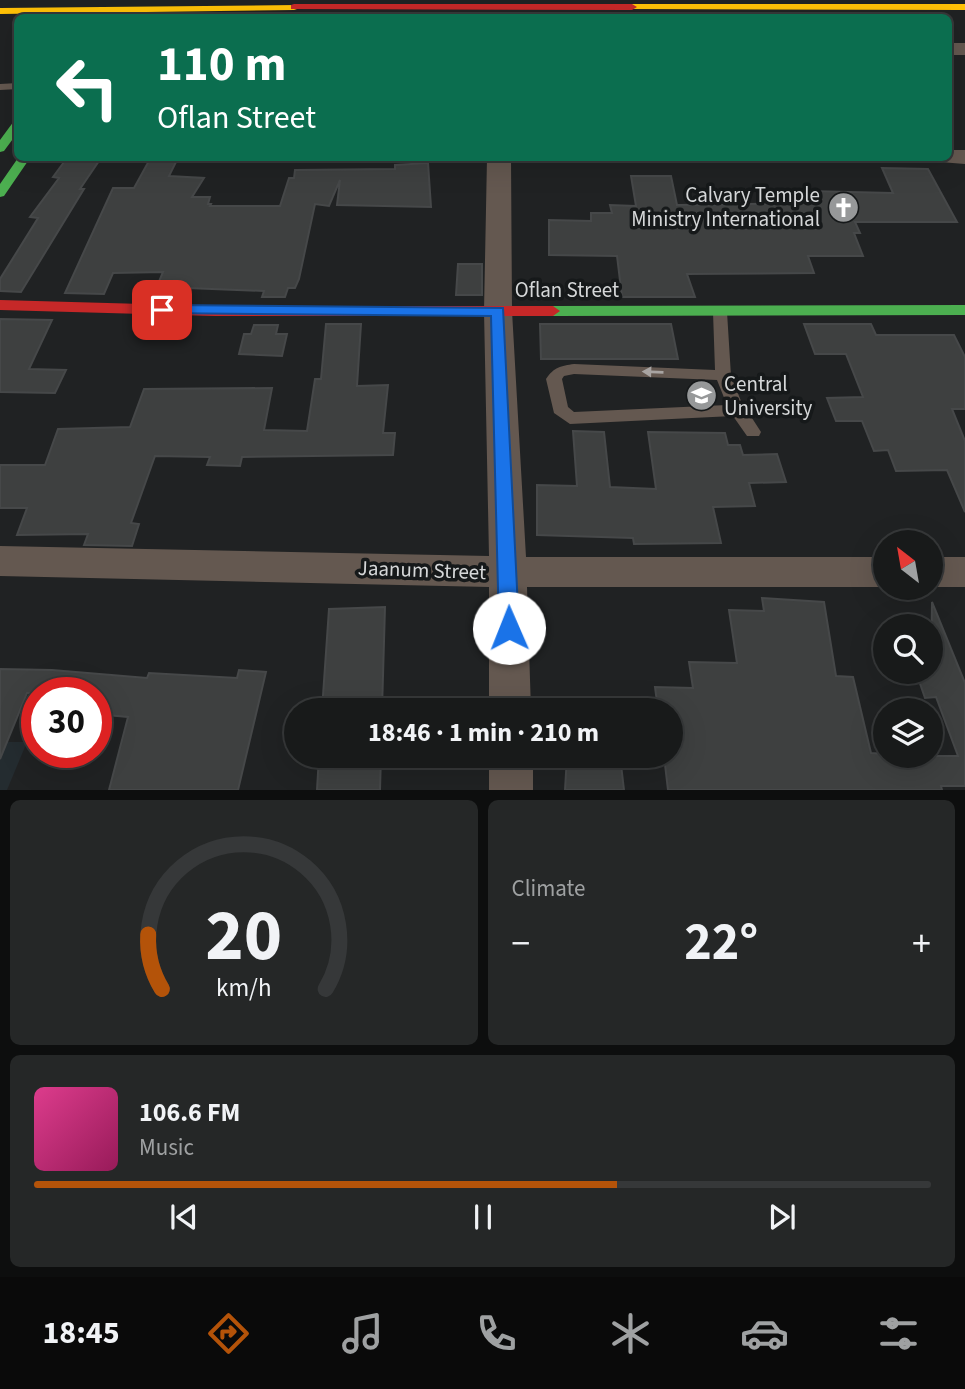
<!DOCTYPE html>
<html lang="en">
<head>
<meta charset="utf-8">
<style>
	:root { --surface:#181a1a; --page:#252727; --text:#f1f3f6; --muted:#9fa1a2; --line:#363839; --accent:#b45309 }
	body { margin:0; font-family:"Source Sans 3",sans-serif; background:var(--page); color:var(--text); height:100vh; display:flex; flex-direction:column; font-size:26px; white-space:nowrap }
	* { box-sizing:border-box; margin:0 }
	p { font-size:23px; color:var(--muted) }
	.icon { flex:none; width:38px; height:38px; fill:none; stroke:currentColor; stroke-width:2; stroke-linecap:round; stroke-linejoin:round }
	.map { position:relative; height:790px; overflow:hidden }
	.side { display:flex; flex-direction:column; gap:10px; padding:10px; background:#0d0e0e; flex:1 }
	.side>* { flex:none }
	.hud { position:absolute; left:14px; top:14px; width:938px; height:147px; border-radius:10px; box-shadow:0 7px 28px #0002,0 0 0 2px var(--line); background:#0b6e4f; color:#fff; overflow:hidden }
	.needle { width:46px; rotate:329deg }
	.fabs { position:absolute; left:873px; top:530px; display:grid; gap:14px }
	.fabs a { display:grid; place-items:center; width:70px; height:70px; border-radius:50%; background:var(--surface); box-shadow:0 7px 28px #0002,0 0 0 2px var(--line); font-size:35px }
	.speed { position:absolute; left:21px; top:677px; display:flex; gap:14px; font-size:35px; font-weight:700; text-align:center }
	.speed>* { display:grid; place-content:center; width:91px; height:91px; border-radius:50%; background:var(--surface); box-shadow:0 7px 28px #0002,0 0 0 2px var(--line); line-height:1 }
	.speed .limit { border:10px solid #d22; background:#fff; color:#111 }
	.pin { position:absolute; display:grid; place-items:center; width:60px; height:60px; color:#fff; margin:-30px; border-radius:14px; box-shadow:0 4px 10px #0006 }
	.me { position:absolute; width:77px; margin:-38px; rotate:359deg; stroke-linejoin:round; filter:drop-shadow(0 0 5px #0008) }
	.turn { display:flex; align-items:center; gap:24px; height:147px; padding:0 28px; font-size:32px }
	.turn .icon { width:91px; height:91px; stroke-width:2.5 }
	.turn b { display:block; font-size:49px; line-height:60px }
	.big { font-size:52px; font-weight:700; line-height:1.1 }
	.side .card { flex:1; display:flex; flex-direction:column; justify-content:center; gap:10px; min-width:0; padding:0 24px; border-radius:10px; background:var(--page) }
	.side .dial { align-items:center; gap:0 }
	.dial svg { height:182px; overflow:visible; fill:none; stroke:var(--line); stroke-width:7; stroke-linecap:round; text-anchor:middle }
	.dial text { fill:var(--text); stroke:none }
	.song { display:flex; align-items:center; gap:21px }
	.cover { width:84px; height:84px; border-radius:10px; background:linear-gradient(135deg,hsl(330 70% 55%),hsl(330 70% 35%)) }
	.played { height:7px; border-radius:4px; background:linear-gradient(90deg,var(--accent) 65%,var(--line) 65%) }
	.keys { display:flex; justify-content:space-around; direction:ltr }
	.heat { display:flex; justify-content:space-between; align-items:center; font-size:38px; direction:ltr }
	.side .tiles { flex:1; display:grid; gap:10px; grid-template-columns:1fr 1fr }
	.card:last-child { grid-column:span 2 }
	.trip { position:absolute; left:284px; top:698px; width:399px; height:70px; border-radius:35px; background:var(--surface); box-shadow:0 7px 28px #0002,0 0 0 2px var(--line); font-weight:700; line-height:70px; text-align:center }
	.dock { display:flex; height:112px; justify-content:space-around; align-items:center; background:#0a0a0a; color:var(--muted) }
	.dock .icon { width:49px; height:49px }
	.dock .selected { color:var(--accent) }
	.dock b { font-size:32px; color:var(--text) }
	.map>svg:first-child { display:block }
</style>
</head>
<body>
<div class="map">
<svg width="965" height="791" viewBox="0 0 965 791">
	<rect width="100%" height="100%" fill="#202223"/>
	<path fill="#242c30" d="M0,742h27l-20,48 -7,1z"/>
	<path fill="#3e4040" stroke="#464849" stroke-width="2" d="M67,158h34l-21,31h4l-63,103 -21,-1v-12l38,-61 -8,-1 29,-39 -6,-1z
		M150,159l27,1 -8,16 35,2 -12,19h18l-2,7h3l-1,2h70l9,-28h5l1,-8 100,-1v-4l33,-2 3,44 -94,-2 3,-25 -11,26 -14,-2 -16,75 -4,9h-7l-3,9h-23l2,-6 -77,-3 -5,8h-29l10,-24 -50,1 -9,21 -39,-1 48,-105h21z
		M882,168l46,1 29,53h-102l5,11h-6l9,23h-55l6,17 -127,1 8,23h-73l-5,-41 -68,-1v-35l42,1v-8h21l-2,-8 26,1 -5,-30h40l6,29 136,-2 -4,-12 84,2z
		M458,264h24v31h-26z
		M0,319l52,1 -23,49 37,1 -11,23 -55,-1z
		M326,324h35l-4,62 31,-1 -5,48h12l-2,22 -151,2 -2,9 -33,-1 3,-8 -55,-1 -24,67 8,1 -7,22 -48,-1 4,-11 -71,1 10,-27h-27v-43h45l13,-36 72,-2 14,-38 128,-1 -8,42 43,1 8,-52h6z
		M540,324h131l7,35h-137z
		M804,324h67l5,11h78l11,22v52h-13l13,32v71l-18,-42 -51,1 -8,-21 -14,1 -12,-30h-26l-9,-23 36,-1 -17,-43h-31z
		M254,325h24l-2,9h11l-5,22 -43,-2 5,-20h7z
		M573,431l31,1 6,55 46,2 -8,-57 77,1 3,12h12l3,10 34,-1 9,28 -37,1 6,23 -42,1 8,36 -87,1 -1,-6 -96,-3v-50l40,1z
		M762,598l62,4 12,74 17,1 18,76 15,1v2h72l-22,-59 -11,1 -9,-26h15l1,-70 33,81v103h-24l1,4h-274l-4,-34h6v-46h-12l-3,-23 38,1 -4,-26 48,1 -8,-53 35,1z
		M385,607l-3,103h-60l7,-101z
		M0,669l52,1 95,8 2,-5 88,5 2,-8 27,2 -28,118h-129l19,-73 -32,-3v-21h-69l-27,66z
		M319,756h62l-1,34h-63z
		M567,756h53l4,34h-59z"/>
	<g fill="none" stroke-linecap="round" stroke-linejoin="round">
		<path fill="#645850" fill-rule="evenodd" d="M18,83v6l-18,1v-6z
			M720,307l7,5 4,64 10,25 20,31 -2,4h-12l-14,-20 -163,8 -16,-11 -8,-34c8,-12 15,-13 28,-15l141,6 -2,-58zM574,374l143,6 10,25 -153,7 -6,-5 -6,-28 2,-3z"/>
		<path fill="#645850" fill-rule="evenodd" d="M948,43h17v12h-17z
			M948,150h17v14l-25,-2 -4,-4h12z
			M487,158h24l1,153 14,246h360v30h-359l4,123h-42v-123l-489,-11v-30l489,10 -5,-245z
			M931,557h34v30h-34z
			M489,756h44v35h-44z"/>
		<path fill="#4caf50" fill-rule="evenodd" d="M18,120v12l-14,19 -4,1v-12l14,-19z
			M18,158h12l-26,38 -4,1v-13z
			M965,305v10l-412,1 -7,-5 7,-5z"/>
		<path fill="#ffc107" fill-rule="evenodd" d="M632,4h333v6l-336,-1 -2,-2z
			M297,5v4l-3,1 -294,4v-6z"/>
		<path fill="#c62828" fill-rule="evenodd" d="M294,4h338l5,3 -5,3 -341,-1v-4z
			M0,300l215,6h338l7,5 -7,5h-338l-215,-6z"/>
	</g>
	<defs><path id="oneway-solid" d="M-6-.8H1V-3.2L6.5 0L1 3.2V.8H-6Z" transform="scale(1.75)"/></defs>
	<use fill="#a8a4a2" href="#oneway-solid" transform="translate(653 372) rotate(-178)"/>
	<path fill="#1a73e8" stroke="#114b97" stroke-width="2" d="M162,305l341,3 16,320 -3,6 -7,2 -7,-2 -3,-6 -8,-312 -335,-3 -2,-3z"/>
	<defs>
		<symbol id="church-disc" viewBox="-11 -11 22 22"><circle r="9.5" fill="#969899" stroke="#16191a"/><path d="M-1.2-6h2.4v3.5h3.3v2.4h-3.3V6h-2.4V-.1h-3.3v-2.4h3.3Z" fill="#fff"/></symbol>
		<symbol id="university-disc" viewBox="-11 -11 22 22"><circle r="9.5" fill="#969899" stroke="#16191a"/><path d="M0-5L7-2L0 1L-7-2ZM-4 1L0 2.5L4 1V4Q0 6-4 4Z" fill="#fff"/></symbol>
	</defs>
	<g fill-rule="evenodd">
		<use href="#church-disc" x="826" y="190" width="35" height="35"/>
		<use href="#university-disc" x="684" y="378" width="35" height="35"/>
	</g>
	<g text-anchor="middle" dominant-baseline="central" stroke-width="7" stroke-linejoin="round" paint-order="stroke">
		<g font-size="21" fill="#d5d7d8" stroke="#16191a" text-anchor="end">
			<text x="820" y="195">Calvary Temple<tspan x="820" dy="24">Ministry International</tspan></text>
			<text x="724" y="384" text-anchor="start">Central<tspan x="724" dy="24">University</tspan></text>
		</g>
		<g font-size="21" fill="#d5d7d8" stroke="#16191a">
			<text x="567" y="290">Oflan Street</text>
			<text transform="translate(422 570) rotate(2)">Jaanum Street</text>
		</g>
	</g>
</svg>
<div class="fabs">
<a><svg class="needle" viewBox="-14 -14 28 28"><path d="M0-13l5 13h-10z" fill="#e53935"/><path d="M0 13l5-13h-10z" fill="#9fa1a2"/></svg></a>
<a><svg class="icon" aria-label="search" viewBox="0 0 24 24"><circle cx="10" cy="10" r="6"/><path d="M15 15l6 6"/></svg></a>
<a><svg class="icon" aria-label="layers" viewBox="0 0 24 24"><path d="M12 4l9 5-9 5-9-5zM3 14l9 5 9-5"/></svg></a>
</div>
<div class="speed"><div class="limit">30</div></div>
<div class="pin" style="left:162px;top:310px;background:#d93025"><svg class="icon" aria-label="arrive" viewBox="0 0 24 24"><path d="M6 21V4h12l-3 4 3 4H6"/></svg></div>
<svg class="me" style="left:509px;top:628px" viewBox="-20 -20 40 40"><circle r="19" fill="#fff"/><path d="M0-13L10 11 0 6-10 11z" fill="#1a73e8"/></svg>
<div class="trip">18:46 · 1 min · 210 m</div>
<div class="hud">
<div class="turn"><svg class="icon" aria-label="left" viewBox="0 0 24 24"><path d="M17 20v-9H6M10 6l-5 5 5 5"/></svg><div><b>110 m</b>Oflan Street</div></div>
</div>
</div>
<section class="side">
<div class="tiles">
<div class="card dial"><svg viewBox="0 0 100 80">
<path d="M14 69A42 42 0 1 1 86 69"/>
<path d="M14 69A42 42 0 0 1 8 45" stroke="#b45309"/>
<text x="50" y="56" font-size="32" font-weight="700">20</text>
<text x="50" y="72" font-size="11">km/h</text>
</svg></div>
<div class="card"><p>Climate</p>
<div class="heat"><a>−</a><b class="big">22°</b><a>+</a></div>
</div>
<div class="card">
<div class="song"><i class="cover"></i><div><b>106.6 FM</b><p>Music</p></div></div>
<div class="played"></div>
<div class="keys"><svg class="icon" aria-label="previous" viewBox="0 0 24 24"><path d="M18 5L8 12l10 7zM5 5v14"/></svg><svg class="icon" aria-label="pause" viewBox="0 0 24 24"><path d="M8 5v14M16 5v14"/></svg><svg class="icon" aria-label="next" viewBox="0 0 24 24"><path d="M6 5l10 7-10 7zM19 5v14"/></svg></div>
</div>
</div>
</section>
<nav class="dock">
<b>18:45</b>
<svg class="icon selected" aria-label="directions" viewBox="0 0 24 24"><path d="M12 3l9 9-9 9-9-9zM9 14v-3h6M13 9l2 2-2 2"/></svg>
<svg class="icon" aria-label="music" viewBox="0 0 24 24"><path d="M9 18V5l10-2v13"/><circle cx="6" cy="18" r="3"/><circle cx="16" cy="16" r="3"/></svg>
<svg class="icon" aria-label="phone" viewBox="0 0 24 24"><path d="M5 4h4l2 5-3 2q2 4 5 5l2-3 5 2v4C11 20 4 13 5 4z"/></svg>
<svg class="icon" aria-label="climate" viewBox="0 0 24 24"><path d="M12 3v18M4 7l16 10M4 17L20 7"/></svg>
<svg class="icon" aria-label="car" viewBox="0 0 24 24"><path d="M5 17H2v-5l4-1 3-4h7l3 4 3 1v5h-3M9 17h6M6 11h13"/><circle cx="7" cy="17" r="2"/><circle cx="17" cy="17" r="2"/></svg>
<svg class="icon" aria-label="filters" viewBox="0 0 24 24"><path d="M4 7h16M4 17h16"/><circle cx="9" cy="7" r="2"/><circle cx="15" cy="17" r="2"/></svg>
</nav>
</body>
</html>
